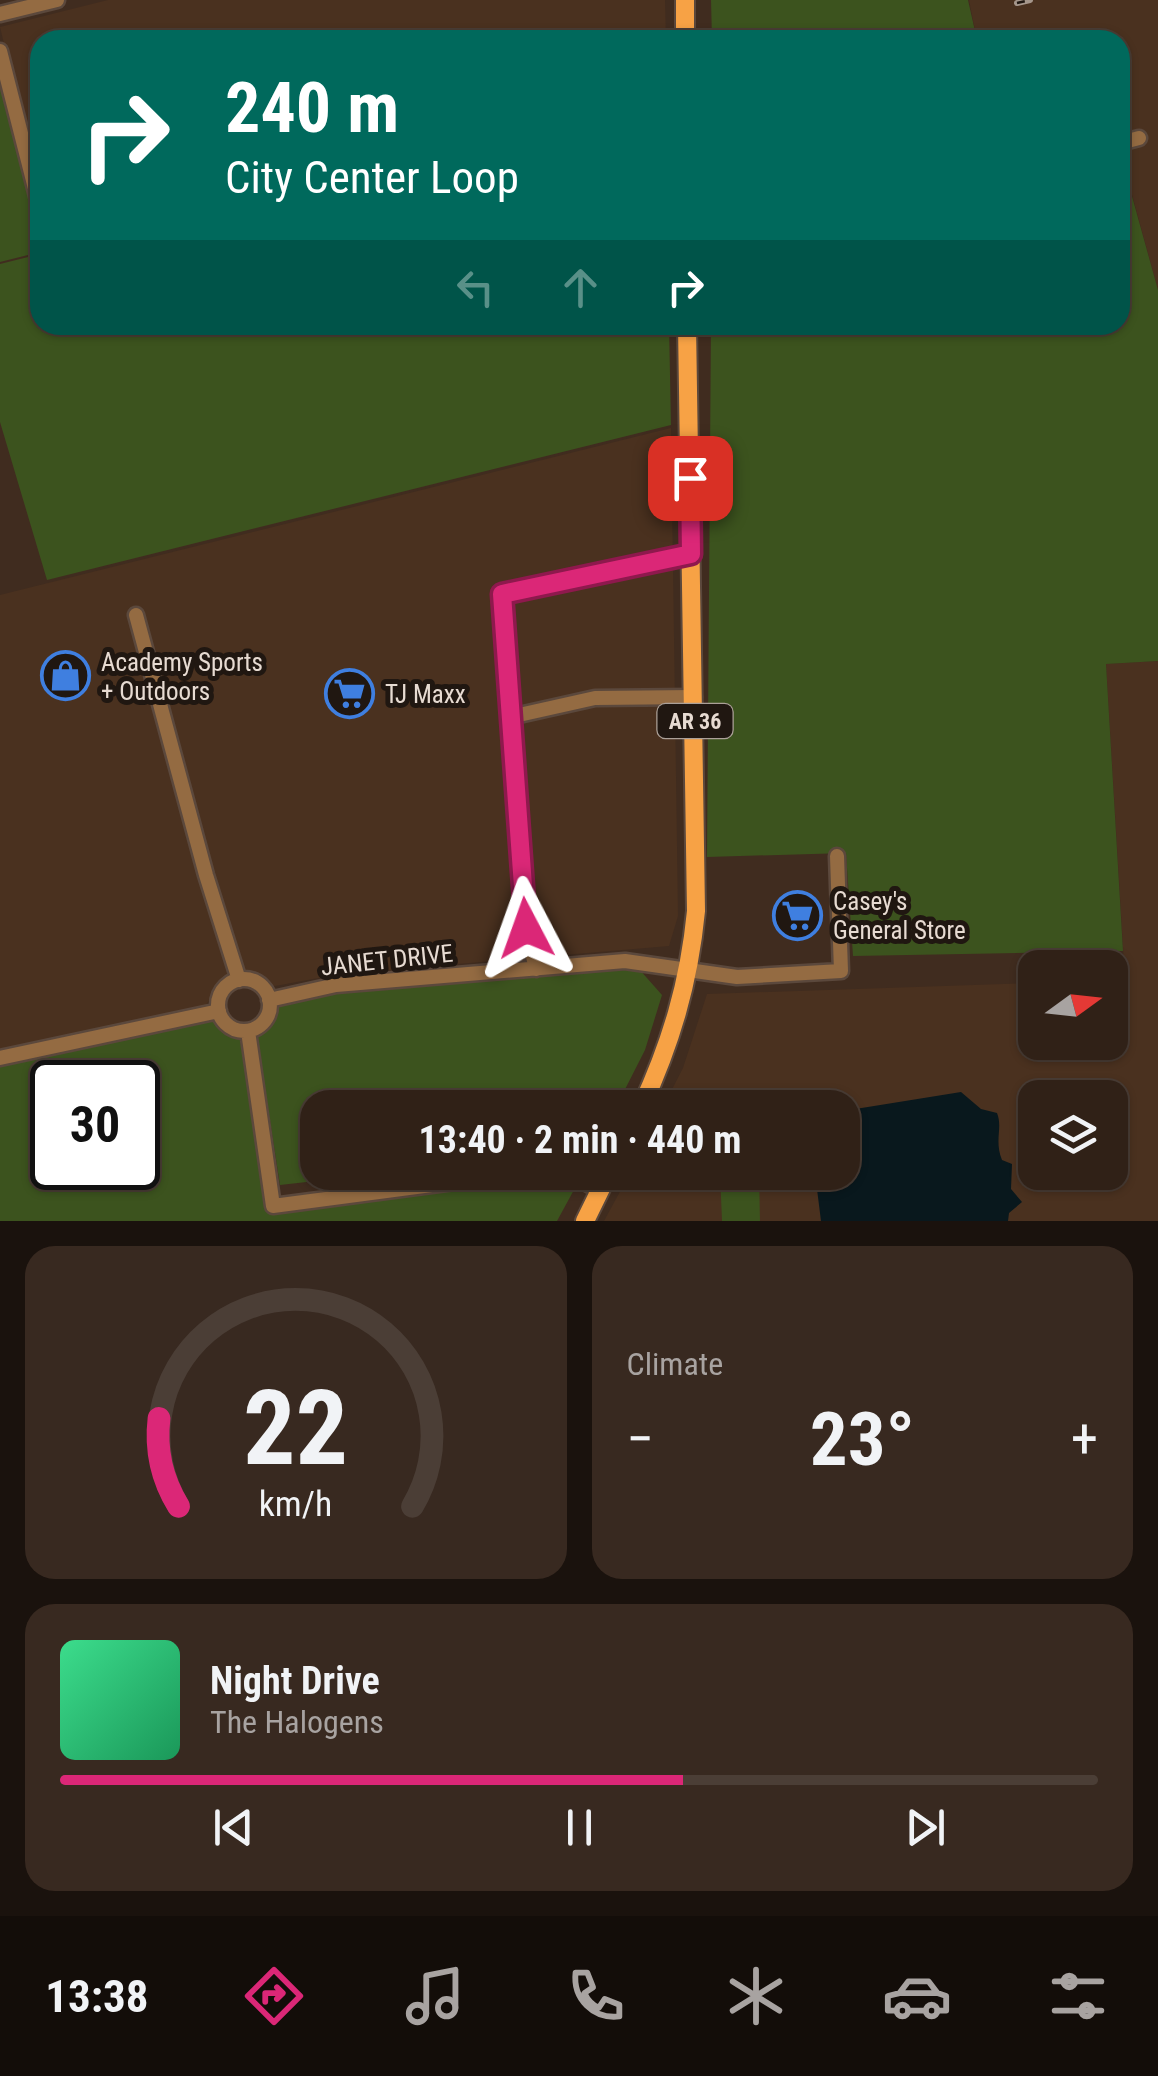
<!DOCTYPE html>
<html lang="en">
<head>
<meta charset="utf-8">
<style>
	:root { --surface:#302117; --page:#382920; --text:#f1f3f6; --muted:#a8a3a1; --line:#4b3e36; --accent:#db2777 }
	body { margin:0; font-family:"Roboto Condensed",sans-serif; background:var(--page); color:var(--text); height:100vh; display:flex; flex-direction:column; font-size:38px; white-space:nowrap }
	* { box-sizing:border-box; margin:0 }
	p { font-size:32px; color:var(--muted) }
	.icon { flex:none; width:55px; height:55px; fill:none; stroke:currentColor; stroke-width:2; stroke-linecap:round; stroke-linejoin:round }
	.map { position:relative; height:1221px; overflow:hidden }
	.details { display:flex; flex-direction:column; gap:25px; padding:25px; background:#1a120d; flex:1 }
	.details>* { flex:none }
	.banner { position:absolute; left:30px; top:30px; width:1100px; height:305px; border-radius:30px; box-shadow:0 2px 8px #0004,0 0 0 2px var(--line); background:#00695c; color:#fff; overflow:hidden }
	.needle { width:65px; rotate:75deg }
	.buttons { position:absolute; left:1018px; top:950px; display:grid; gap:20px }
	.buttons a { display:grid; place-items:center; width:110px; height:110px; border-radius:20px; background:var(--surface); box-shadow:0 2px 8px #0004,0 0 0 2px var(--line); font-size:50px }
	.speed { position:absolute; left:30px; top:1060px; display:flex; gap:20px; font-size:50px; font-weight:700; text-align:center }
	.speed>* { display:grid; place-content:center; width:130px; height:130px; border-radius:50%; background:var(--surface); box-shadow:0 2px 8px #0004,0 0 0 2px var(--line); line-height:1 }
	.speed .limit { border:5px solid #111; border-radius:15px; background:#fff; color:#111 }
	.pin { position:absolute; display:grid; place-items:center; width:85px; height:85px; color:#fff; margin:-42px; border-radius:20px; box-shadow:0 5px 15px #0006 }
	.me { position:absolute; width:110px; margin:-55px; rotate:356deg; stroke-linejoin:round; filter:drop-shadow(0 0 8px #0008) }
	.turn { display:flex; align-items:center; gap:35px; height:210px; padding:0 30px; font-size:45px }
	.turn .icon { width:130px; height:130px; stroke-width:2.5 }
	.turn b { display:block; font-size:70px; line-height:85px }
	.lanes { display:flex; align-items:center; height:95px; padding:0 30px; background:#0003; justify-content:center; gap:50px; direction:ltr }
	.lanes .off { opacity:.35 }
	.big { font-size:75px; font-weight:700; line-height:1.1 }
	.details .widget { flex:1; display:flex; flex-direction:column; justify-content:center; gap:15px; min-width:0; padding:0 35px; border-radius:30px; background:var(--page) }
	.details .dial { align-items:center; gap:0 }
	.dial svg { height:260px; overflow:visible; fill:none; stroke:var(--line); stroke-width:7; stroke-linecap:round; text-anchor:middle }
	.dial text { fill:var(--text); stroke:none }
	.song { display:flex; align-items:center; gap:30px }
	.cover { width:120px; height:120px; border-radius:15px; background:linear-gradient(135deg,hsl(150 70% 55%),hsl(150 70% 35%)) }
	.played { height:10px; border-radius:5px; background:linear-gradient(90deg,var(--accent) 60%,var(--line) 60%) }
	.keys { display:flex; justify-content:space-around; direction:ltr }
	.heat { display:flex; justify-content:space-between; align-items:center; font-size:55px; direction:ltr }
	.details .tiles { flex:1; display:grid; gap:25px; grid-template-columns:1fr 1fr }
	.widget:last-child { grid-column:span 2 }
	.trip { position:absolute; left:300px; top:1090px; width:560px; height:100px; border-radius:30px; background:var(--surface); box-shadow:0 2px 8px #0004,0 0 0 2px var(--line); font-weight:700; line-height:100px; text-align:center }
	.menu { display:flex; height:160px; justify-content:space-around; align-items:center; background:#130d09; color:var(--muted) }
	.menu .icon { width:70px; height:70px }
	.menu .active { color:var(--accent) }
	.menu b { font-size:45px; color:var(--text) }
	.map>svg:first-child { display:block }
</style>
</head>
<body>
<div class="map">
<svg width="1158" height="1221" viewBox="0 0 1158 1221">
	<rect width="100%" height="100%" fill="#402c1f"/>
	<path fill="#4a311f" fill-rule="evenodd" d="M108,0h557l1,40h-626v154l-40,-167z
		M969,0h189v290l-38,-139v-111h-143z
		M671,428l7,488 -9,30 -329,28 -65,12 -24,-11 -17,1 -13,7 -15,22 -206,45v-455z
		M1158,661v560h-554l26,-48 212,-1v-64l-179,-1 20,-39 24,-74 328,-11v59h75v-61l15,-1 -19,-316zM1035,1098h75v74h-75z"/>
	<path fill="#3c531e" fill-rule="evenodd" d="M711,0h257l9,40h-265z
		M0,72l40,158v22l-40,10z
		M1120,153l38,137v371l-52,3 17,287 -270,5 -7,-103 -139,4 4,-532h409z
		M40,254v71h629l2,100 -624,155 -47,-158v-158z
		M639,969l23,26 -17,55 -29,57 -298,1v64l68,1 -106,12 -23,-148 26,-35 55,-13z
		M215,1018l25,21 27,173 289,-37 19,13 -18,33h-557v-156zM52,1082h86v86h-86z
		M720,1173h39l1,48h-38z"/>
	<path fill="#09181d" d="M961,1092l20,17 16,4c6,15 -3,27 5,47l10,4 -1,25 11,13 -13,11 -1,8h-187l-6,-48 27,-1 1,-61z"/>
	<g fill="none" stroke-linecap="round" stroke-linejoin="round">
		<defs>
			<path id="minor" d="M0,14l57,-14
				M0,51l40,157
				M1120,143l19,-5
				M136,615l70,260 33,105
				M510,717l85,-19 99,-1
				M536,969l-10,-42 -24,-333 189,-40
				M218 1005a26 26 0 1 1 52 0a26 26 0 1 1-52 0Z
				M269,1000l67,-15 289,-24 112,16 104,-6 -4,-115
				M248,1031l25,175 258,-34
				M0,1058l219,-47
				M568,1172l32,19"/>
			<path id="major" d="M685,0v40
				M641,1108c30,-65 48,-125 55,-197l-9,-586
				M585,1221l24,-49"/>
		</defs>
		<use href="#minor" stroke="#5b483c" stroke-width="19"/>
		<use href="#major" stroke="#5b483c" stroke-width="22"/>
		<use href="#minor" stroke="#946b42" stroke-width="14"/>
		<use href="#major" stroke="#f7a245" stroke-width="18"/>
		<defs>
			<path id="rail" d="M1017,3l13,-3"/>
		</defs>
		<use href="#rail" stroke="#a5968b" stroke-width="6"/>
		<use href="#rail" stroke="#201711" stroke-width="2.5" stroke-dasharray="8" stroke-linecap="butt"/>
	</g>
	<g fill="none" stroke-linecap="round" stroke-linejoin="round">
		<defs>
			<path id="route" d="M526,928l-24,-334 189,-40 -1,-76"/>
		</defs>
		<use href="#route" stroke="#8e194d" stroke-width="25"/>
		<use href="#route" stroke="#db2777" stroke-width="18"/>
	</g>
	<defs>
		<symbol id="shop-ring" viewBox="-11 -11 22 22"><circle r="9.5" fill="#201711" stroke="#3f7fe0" stroke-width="1.5"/><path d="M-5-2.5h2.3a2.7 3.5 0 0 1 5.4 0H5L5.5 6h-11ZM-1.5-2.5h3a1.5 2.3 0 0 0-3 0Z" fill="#3f7fe0"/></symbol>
		<symbol id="supermarket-ring" viewBox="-11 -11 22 22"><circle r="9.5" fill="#201711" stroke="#3f7fe0" stroke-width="1.5"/><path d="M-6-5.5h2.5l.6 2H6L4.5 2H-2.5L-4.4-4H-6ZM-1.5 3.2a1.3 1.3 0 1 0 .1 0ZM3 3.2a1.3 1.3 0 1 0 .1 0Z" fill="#3f7fe0"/></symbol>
	</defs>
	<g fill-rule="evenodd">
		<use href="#shop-ring" x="38" y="648" width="55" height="55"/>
		<use href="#supermarket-ring" x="322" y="666" width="55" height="55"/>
		<use href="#supermarket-ring" x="770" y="888" width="55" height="55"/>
	</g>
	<g text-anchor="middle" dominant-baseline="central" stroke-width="10" stroke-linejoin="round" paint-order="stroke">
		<rect fill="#201711" stroke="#aba098" stroke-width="2.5" x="657.5" y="704" width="75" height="34" rx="8"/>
		<g font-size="22" font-weight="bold" fill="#e7dbd2">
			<text x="695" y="721">AR 36</text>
		</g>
		<g font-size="25" fill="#e7dbd2" stroke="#201711" text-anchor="start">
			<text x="101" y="662">Academy Sports<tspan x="101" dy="29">+ Outdoors</tspan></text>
			<text x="385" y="694">TJ Maxx</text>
			<text x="833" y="901">Casey's<tspan x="833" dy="29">General Store</tspan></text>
		</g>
		<g font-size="25" fill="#e7dbd2" stroke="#201711">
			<text transform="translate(387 960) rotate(-6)">JANET DRIVE</text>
		</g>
	</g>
</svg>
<div class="buttons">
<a><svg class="needle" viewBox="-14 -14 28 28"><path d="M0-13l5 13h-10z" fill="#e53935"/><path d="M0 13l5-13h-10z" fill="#a8a3a1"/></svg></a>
<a><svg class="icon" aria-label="layers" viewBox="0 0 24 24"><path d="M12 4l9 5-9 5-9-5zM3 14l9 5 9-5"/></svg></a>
</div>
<div class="speed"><div class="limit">30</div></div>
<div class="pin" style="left:690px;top:478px;background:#d93025"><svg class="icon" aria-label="arrive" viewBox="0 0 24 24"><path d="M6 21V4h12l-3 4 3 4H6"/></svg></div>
<svg class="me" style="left:526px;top:928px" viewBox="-20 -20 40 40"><path d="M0-17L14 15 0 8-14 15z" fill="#db2777" stroke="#fff" stroke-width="4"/></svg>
<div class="trip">13:40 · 2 min · 440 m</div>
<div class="banner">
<div class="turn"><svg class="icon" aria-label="right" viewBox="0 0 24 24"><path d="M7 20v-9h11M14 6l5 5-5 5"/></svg><div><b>240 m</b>City Center Loop</div></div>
<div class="lanes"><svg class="icon off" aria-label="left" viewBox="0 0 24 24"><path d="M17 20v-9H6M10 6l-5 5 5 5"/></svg><svg class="icon off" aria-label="ahead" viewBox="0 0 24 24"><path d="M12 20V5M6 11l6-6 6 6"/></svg><svg class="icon" aria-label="right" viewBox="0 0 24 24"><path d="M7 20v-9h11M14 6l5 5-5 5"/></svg></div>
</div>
</div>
<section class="details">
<div class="tiles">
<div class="widget dial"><svg viewBox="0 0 100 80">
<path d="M14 69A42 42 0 1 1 86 69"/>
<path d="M14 69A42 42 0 0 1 8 42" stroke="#db2777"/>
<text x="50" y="56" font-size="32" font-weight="700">22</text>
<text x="50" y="72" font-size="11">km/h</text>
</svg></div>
<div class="widget"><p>Climate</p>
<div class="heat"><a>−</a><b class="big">23°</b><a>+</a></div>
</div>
<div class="widget">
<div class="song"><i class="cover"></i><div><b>Night Drive</b><p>The Halogens</p></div></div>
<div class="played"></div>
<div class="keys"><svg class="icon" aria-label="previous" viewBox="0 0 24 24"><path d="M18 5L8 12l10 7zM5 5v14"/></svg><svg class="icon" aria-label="pause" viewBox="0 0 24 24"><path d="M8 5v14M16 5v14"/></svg><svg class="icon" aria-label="next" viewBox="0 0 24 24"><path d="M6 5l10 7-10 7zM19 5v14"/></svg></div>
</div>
</div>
</section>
<nav class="menu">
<b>13:38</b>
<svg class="icon active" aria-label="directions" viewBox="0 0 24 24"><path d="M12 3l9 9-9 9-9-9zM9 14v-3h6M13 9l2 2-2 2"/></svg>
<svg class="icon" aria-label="music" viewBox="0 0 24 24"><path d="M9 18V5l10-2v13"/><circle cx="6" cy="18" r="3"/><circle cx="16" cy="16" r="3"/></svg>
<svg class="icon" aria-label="phone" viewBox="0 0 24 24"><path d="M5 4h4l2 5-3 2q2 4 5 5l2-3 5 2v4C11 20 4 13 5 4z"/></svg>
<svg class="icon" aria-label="climate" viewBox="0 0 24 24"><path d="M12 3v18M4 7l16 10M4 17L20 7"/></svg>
<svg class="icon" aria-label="car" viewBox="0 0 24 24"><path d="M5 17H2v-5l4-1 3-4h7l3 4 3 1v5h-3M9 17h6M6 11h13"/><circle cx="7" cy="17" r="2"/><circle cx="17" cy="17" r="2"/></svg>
<svg class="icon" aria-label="filters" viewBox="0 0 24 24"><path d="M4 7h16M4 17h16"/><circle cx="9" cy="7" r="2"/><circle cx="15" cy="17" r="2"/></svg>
</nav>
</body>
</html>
